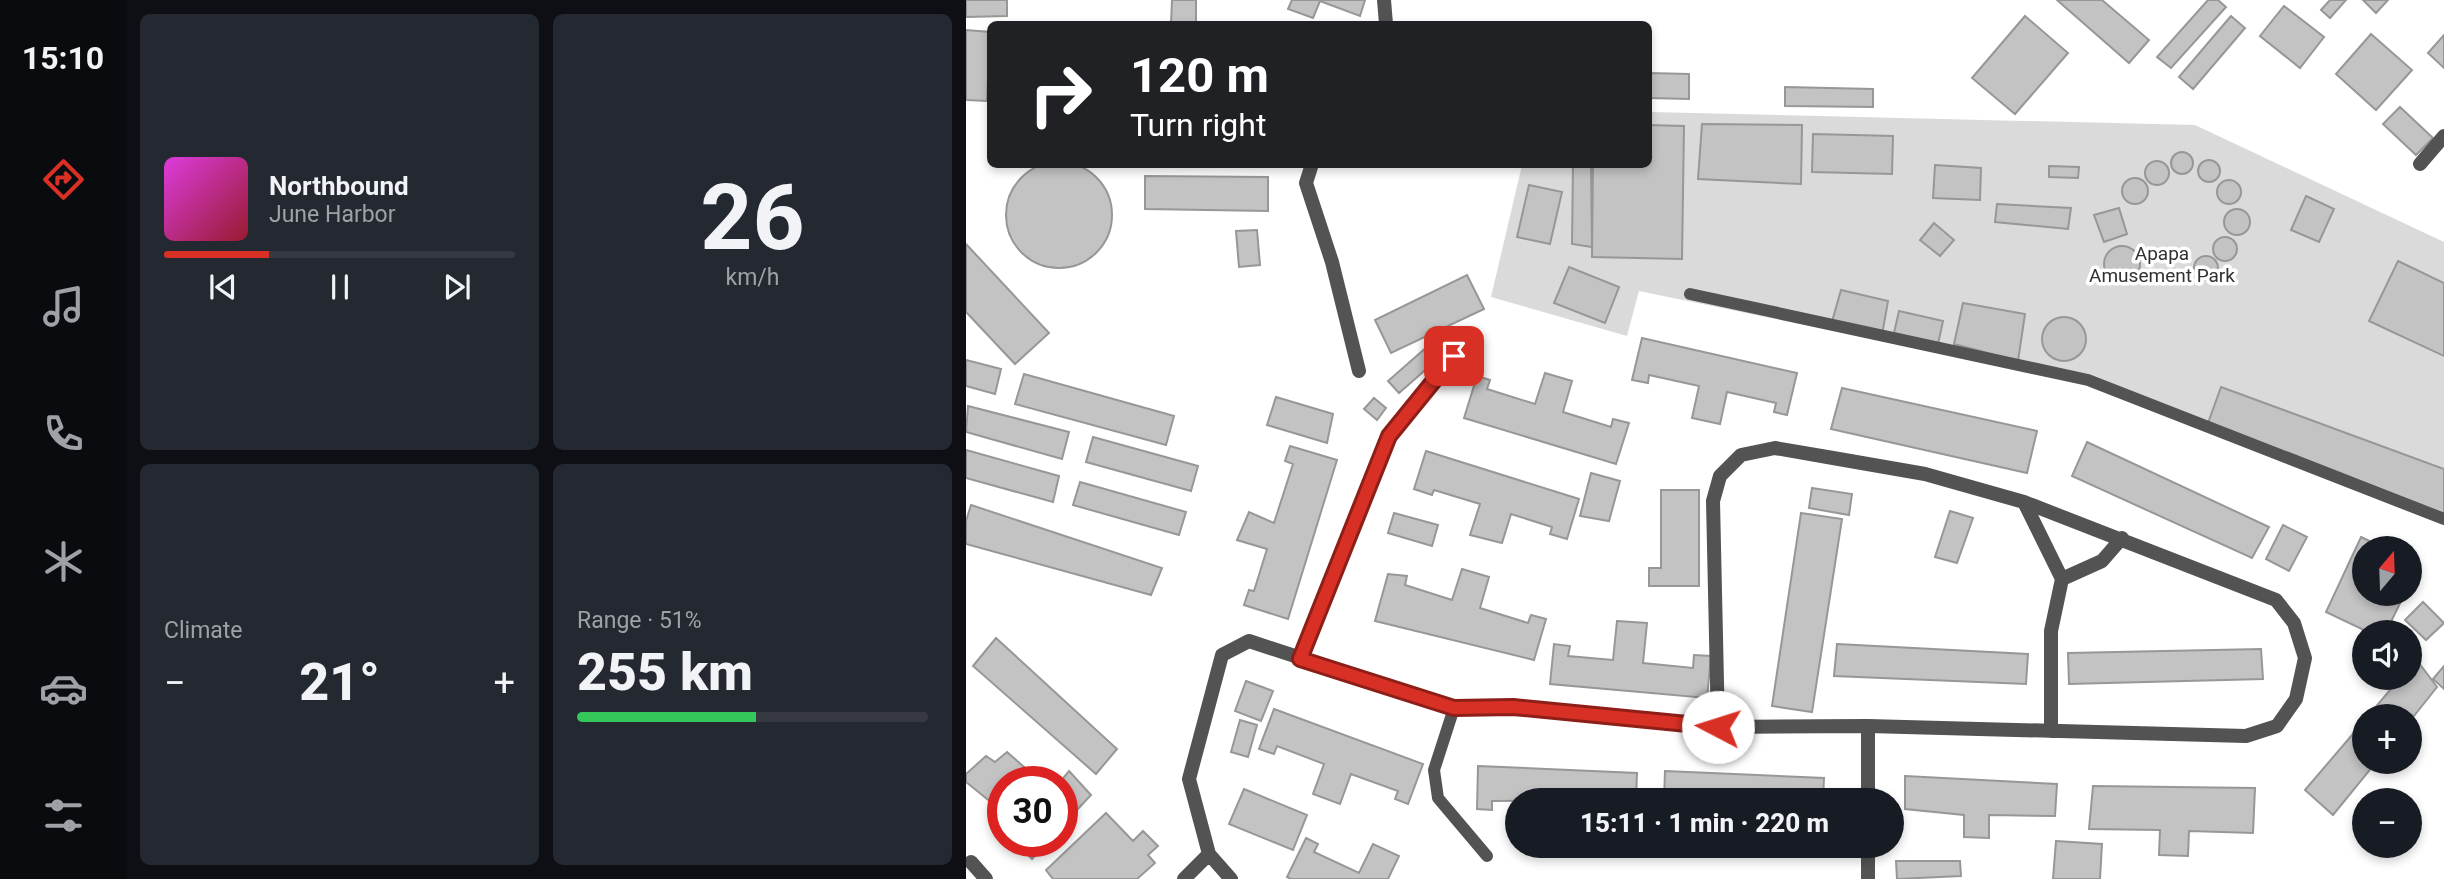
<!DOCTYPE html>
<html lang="en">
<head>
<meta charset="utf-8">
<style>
	:root { --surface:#171b24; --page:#242831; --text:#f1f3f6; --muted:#9ea1a6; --line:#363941; --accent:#d93025 }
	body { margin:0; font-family:Roboto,sans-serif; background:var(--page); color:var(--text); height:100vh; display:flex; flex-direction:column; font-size:26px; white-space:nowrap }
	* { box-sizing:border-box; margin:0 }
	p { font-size:23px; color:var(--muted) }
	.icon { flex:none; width:38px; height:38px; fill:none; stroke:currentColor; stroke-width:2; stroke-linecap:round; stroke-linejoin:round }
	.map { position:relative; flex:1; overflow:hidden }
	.drawer { display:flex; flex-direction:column; gap:14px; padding:14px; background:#0d0f14; width:840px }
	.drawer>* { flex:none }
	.guide { position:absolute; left:21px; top:21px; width:665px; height:147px; border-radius:10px; box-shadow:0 4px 10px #0003; background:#202124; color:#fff; overflow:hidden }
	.needle { width:46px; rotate:19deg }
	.fabs { position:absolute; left:1386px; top:536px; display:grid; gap:14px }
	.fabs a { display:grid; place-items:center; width:70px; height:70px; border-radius:50%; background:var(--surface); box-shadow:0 4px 10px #0003; font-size:35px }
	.speed { position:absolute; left:21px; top:766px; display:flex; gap:14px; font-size:35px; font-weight:700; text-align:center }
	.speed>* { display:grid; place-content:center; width:91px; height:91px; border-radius:50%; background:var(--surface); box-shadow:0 4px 10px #0003; line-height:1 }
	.speed .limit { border:10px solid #d22; background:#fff; color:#111 }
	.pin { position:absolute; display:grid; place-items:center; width:60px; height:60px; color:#fff; margin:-30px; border-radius:14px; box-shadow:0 4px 10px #0006 }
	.me { position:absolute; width:77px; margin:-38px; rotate:275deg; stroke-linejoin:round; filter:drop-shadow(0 0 5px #0008) }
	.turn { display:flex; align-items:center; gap:24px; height:147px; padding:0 28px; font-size:32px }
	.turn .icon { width:91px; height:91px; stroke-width:2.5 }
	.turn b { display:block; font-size:49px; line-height:60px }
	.big { font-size:52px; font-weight:800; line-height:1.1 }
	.drawer .tile { flex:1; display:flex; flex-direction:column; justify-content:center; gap:10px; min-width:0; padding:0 24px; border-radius:10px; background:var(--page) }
	.drawer .dial { align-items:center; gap:0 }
	.dial b { font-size:91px; line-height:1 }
	.song { display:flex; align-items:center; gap:21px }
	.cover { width:84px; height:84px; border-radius:10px; background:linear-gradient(135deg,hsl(300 70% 55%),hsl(350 70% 35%)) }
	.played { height:7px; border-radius:4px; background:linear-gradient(90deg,var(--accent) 30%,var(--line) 30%) }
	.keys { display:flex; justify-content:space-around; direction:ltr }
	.heat { display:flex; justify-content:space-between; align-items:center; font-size:38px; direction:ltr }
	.charge { height:10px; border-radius:5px; background:linear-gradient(90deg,#34c759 51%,var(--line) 0) }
	.drawer .tiles { flex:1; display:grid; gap:14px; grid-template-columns:repeat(2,1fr) }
	.trip { position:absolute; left:539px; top:788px; width:399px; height:70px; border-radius:35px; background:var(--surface); box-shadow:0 4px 10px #0003; font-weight:800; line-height:70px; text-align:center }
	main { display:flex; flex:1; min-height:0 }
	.tab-bar { display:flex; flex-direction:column; width:126px; justify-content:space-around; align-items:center; background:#090b0e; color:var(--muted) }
	.tab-bar .icon { width:49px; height:49px }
	.tab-bar .on { color:var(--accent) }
	.tab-bar b { font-size:32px; color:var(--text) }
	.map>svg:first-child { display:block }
</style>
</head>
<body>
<main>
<nav class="tab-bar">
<b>15:10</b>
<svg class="icon on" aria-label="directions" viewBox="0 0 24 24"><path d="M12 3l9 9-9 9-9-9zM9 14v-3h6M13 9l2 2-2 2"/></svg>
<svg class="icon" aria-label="music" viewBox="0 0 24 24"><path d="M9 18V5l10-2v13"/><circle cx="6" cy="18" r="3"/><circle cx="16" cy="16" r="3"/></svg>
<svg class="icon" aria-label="phone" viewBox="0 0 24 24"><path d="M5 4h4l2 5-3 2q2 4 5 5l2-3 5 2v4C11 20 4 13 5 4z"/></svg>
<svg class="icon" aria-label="climate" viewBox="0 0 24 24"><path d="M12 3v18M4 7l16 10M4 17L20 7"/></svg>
<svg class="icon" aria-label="car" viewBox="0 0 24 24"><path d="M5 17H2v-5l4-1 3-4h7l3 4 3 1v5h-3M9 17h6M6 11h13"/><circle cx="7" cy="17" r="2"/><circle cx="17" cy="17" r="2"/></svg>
<svg class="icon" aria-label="filters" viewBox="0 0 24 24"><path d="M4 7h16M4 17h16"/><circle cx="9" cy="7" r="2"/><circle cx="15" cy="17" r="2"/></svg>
</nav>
<section class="drawer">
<div class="tiles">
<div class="tile">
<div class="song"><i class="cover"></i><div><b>Northbound</b><p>June Harbor</p></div></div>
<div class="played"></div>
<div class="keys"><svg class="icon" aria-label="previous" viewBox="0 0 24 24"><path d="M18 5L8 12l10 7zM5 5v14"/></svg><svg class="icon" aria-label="pause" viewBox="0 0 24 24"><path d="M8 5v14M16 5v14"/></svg><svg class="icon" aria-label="next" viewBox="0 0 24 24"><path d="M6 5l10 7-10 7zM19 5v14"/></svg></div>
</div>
<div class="tile dial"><b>26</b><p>km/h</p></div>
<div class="tile"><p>Climate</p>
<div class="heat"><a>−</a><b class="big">21°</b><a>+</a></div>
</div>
<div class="tile"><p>Range · 51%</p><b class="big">255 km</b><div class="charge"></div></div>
</div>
</section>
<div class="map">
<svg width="1478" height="879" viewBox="0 0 1478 879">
	<rect width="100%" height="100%" fill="#fff"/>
	<path fill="#dadada" d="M683,112l546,13 249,117v283l-367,-144 -438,-90 -12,45 -136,-39 31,-132 126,-1z"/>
	<path fill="#c3c3c3" stroke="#979797" stroke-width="2" d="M0,0h41v16l-41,1z
		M206,0h24v24h-25z
		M326,0h73l-5,16 -40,-15 -7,17 -25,-9z
		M1091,0h45l47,40 -20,23z
		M1242,0h10l8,7 -55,61 -14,-11z
		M1364,0h16l-16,18 -9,-8z
		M1397,0h25l-12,13z
		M1318,6l40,31 -24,31 -40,-32z
		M1059,16l43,37 -53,61 -43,-36z
		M1265,16l14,12 -52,61 -14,-12z
		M0,30l24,2 -3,69 -21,-1z
		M1405,34l41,36 -36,40 -40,-36z
		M1478,35v33l-16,-15z
		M682,73l41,1v25l-41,-1z
		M819,87l88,2v18l-88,-1z
		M1434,107l33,31 -17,17 -33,-31z
		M736,124l100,1 -1,59 -103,-5z
		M682,125l36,1 -2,133 -90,-2 1,-93h55z
		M847,134l80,2 -1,38 -80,-2z
		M1205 163a11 11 0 1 1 22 0a11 11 0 1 1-22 0Z
		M1232 171a11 11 0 1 1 22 0a11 11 0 1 1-22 0Z
		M1179 173a12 12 0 1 1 24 0a12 12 0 1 1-24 0Z
		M40 215a53 53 0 1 1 106 0a53 53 0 1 1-106 0Z
		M607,164h18l1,83 -20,-3z
		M969,165l46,3 -1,32 -47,-2z
		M1083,166l30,1 -1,11 -29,-1z
		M179,176l123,1v34l-123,-2z
		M1156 191a13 13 0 1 1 26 0a13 13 0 1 1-26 0Z
		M1251 192a12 12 0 1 1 24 0a12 12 0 1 1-24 0Z
		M563,185l33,7 -12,52 -33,-7z
		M1340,196l28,13 -15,33 -28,-12z
		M1031,204l74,4 -3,21 -73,-7z
		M1153,208l8,26 -23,8 -10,-27z
		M1258 222a13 13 0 1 1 26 0a13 13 0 1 1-26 0Z
		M968,223l20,17 -14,16 -20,-16z
		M291,230l3,35 -21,2 -3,-36z
		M1247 249a12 12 0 1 1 24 0a12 12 0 1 1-24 0Z
		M0,244l83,89 -34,31 -49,-52z
		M1138 264a18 18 0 1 1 36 0a18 18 0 1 1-36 0Z
		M1228 268a12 12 0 1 1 24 0a12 12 0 1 1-24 0Z
		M1432,261l46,22v73l-75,-35z
		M603,267l50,20 -14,36 -51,-20z
		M501,275l17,34 -93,44 -16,-33z
		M875,290l47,11 -6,34 -51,-10z
		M997,303l62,11 -7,47 -64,-17z
		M933,311l44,10 -5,23 -44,-11z
		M1076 339a22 22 0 1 1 44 0a22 22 0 1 1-44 0Z
		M676,338l155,35 -10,42 -13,-3 2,-9 -49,-11 -7,32 -28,-6 7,-32 -50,-11 -1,8 -16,-3z
		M470,339l11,12 -48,42 -11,-12z
		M0,360l35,9 -6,25 -29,-8z
		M579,373l27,8 -9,31 48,15 2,-8 16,4 -13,41 -152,-46 13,-42 13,4 -3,9 48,15z
		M58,374l150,42 -8,29 -151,-41z
		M1255,387l223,82v45l-237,-88z
		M876,388l195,43 -10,42 -196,-44z
		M310,397l57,17 -6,29 -60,-18z
		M408,398l12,10 -9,12 -13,-11z
		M2,406l101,26 -7,27 -96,-27z
		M127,437l105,29 -7,25 -105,-29z
		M1121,442l182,85 -17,31 -180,-82z
		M324,446l47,14 -49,159 -44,-14 5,-15 5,1 13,-42 -30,-9 12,-28 25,11 19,-59 -8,-3z
		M0,450l93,26 -6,26 -87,-24z
		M460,451l153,48 -12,40 -17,-5 2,-7 -41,-13 -9,29 -32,-8 10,-31 -46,-14 -2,5 -18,-6z
		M625,473l29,8 -11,40 -29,-5z
		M114,482l106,30 -7,23 -106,-30z
		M846,488l40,6 -3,21 -40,-7z
		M695,490h38v96h-50v-18h12z
		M5,505l191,63 -11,27 -185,-51v-23z
		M984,511l23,7 -16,45 -22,-6z
		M428,513l44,12 -6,21 -44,-13z
		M835,513l41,6 -30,193 -40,-6z
		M1317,525l24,12 -18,34 -23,-12z
		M1395,537l23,11h-20v45h41l-19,39h-18l-42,-20z
		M1444,560l9,4 -9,19z
		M496,569l27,8 -9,31 48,15 3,-8 15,4 -12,41 -159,-39 13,-47 19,2 -2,9 47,15z
		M1457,602l21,21 -18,17 -21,-20z
		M651,621l30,2 -4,40 50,5 1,-13 17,1 -4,42 -157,-14 4,-40 16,2 -2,10 45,4z
		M30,638l121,111 -21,25 -123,-108z
		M871,644l191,10 -2,30 -192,-8z
		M1295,649l2,30 -194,5 -1,-31z
		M1450,659l21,28 -27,34v-5h-42l33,-39h9v-10z
		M1478,666v23l-11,-10z
		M280,681l27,10 -12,30 -26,-10z
		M308,709l149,55 -15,40 -13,-5 3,-8 -47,-17 -11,30 -27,-10 11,-30 -47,-18 -3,8 -15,-5z
		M274,720l17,5 -9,32 -17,-5z
		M1398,721v40h13l-44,54 -28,-25z
		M41,752l34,30h-38v30l-37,-30v-8l20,-18 9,6z
		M512,766l159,7 -1,27 -144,1v9l-15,-1z
		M103,771l22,24 -29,31 -2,-44z
		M699,771l159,7 -1,22h-159z
		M939,776l152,8 -2,32 -66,-1v23l-25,-1v-22l-59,-6z
		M1127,786l162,2 -2,45 -64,-2 -1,25 -29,-1 1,-25 -71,-1z
		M278,789l63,26 -14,35 -64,-26z
		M140,813l27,28 10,-10 15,15 -10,9 7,8 -18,16h-84l-7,-9z
		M340,838l12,6 -4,8 45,21 14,-29 26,12 -11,23h-97l-4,-2z
		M1090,841l46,3 -2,35h-47z
		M49,842h33l-16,17z
		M930,861h64l1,15 -64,3z"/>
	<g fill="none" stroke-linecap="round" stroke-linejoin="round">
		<path stroke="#535353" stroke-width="12" d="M724,294l398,86 356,139
			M488,708l-20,62 4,28 49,58"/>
		<path stroke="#535353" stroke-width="14" d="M418,0l2,24
			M346,164l-6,19 26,79 27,109
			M1454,164l24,-28
			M1058,502l38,77 -11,52v100
			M1096,579l40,-18 20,-23
			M334,659l89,-223 81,-100
			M902,800v-74
			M5,862l15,17
			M218,879l25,-25
			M265,879l-22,-25 -20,-75 33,-124 27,-14 205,67 59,-1 205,20 150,-1 378,10 31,-10 19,-27 9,-41 -11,-35 -18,-23 -252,-98 -99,-28 -92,-16 -58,-10 -34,7 -21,21 -7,25 5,226
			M902,879v-34"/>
	</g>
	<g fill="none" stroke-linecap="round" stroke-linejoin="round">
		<defs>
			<path id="route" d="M488,356l-65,80 -89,223 154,49 59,-1 205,20"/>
		</defs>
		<use href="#route" stroke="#8d1f18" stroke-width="18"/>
		<use href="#route" stroke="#d93025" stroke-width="12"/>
	</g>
	<g text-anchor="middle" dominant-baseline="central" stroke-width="7" stroke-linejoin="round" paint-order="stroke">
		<g font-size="19" fill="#313131" stroke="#fff">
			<text x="1196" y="253">Apapa<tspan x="1196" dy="22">Amusement Park</tspan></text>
		</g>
	</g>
</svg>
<div class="fabs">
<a><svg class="needle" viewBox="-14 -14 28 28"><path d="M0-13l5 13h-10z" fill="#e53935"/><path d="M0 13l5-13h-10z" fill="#9ea1a6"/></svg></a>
<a><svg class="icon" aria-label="sound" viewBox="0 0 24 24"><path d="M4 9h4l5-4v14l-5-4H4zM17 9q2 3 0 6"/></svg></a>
<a>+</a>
<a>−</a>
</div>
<div class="speed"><div class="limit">30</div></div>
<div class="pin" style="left:488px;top:356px;background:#d93025"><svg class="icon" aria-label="arrive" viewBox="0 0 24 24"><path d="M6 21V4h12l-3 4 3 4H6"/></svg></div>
<svg class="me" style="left:752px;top:727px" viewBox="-20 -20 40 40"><circle r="19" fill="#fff"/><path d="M0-13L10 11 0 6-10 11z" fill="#d93025"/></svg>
<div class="trip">15:11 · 1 min · 220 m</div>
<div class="guide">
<div class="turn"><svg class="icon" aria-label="right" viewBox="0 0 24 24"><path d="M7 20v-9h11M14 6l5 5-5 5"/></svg><div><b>120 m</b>Turn right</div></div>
</div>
</div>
</main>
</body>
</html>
